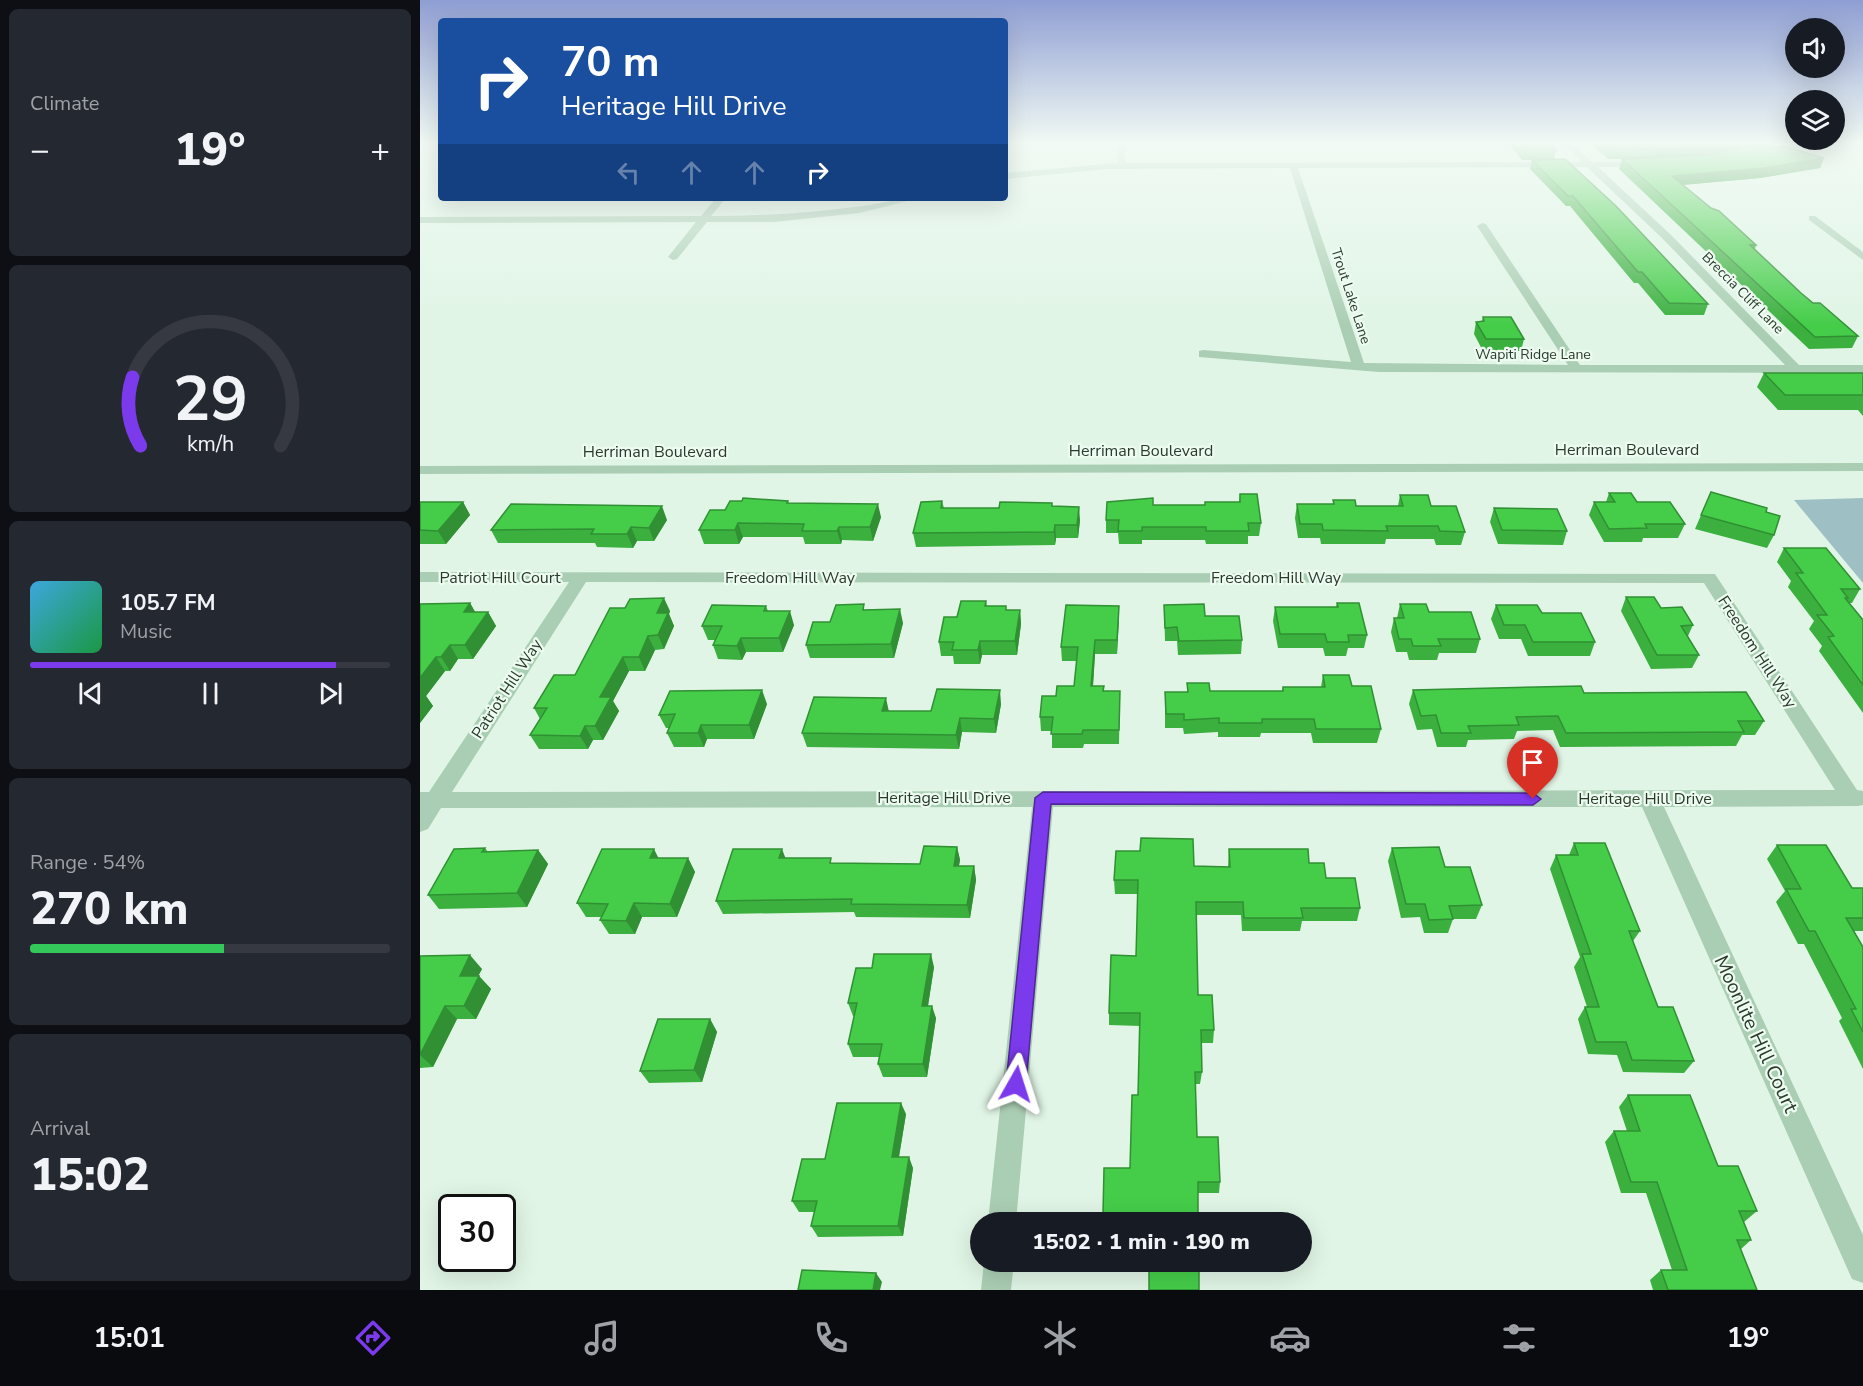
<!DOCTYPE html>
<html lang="en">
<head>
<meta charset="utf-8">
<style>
	:root { --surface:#171b24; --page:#242831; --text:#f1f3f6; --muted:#9ea1a6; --line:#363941; --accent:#7c3aed }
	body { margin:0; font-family:"Nunito Sans",sans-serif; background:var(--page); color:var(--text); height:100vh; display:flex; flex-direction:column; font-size:22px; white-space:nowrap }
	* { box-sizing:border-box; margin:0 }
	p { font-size:20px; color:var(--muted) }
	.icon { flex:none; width:33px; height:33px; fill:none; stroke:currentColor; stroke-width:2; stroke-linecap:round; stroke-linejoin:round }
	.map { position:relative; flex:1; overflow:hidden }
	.side { display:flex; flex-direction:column; gap:9px; padding:9px; background:#0d0f14; width:420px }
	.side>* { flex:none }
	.top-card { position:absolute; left:18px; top:18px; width:570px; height:183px; border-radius:6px; box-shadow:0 6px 24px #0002; background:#1a4fa0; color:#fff; overflow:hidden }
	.buttons { position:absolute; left:1365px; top:18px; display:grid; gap:12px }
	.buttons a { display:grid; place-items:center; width:60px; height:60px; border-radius:50%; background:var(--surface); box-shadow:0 6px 24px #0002; font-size:30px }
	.speed { position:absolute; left:18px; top:1194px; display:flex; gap:12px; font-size:30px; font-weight:700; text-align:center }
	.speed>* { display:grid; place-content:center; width:78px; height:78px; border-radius:50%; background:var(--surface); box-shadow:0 6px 24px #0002; line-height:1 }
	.speed .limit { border:3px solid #111; border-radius:9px; background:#fff; color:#111 }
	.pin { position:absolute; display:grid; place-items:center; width:51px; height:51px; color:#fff; margin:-62px -26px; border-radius:50% 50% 50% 0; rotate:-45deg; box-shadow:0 0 6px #0007 }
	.pin .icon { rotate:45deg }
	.me { position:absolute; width:66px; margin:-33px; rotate:6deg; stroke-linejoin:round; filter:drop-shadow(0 0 4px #0008) }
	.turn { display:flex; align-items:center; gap:21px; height:126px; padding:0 24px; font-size:27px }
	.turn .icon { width:78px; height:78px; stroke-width:2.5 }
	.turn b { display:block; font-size:42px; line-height:51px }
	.lanes { display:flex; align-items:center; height:57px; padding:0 24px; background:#0003; justify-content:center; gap:30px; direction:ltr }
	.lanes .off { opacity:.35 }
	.big { font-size:45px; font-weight:800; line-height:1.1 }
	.side .widget { flex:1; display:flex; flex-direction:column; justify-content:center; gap:9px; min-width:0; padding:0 21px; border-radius:9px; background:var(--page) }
	.side .dial { align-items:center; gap:0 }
	.dial svg { height:156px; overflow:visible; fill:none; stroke:var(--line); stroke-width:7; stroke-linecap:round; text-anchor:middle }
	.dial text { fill:var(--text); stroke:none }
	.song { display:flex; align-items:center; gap:18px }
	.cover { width:72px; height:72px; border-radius:9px; background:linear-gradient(135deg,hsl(200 70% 55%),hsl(140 70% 35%)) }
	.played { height:6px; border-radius:3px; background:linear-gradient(90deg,var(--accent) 85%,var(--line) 85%) }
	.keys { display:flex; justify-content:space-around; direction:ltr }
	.heat { display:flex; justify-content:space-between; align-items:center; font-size:33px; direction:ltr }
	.charge { height:9px; border-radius:4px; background:linear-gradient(90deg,#34c759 54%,var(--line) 0) }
	.trip { position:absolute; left:550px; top:1212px; width:342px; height:60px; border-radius:30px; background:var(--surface); box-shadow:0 6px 24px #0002; font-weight:800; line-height:60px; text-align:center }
	.tabs { display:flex; height:96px; justify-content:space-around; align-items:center; background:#090b0e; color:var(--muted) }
	.tabs .icon { width:42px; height:42px }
	.tabs .current { color:var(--accent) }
	.tabs b { font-size:27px; color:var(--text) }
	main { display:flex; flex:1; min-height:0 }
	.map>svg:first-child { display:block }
</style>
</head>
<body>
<main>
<section class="side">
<div class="widget"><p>Climate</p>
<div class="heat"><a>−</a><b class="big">19°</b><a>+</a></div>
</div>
<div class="widget dial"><svg viewBox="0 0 100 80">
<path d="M14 69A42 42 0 1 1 86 69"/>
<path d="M14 69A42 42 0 0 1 10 34" stroke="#7c3aed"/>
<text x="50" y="56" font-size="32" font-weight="700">29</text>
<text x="50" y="72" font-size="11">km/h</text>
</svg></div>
<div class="widget">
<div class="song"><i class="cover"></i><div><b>105.7 FM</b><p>Music</p></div></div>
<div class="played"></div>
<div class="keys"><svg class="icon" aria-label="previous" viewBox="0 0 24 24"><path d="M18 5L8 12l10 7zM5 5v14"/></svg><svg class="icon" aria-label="pause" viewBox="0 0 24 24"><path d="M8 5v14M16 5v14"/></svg><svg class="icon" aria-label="next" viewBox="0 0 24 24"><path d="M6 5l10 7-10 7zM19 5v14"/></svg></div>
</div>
<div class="widget"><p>Range · 54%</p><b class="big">270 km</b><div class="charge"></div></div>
<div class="widget"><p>Arrival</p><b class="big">15:02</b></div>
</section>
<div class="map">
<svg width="1443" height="1290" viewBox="0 0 1443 1290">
	<rect width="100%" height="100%" fill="#e0f5e6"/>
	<path fill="#9ec0c5" d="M1443,498v85l-69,-83z"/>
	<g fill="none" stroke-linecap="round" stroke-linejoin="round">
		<path fill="#aaceb3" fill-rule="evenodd" d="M697,144h8v19l457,-1 -18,-18h9l19,18h55v4l-3,1h-46l72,67 129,131h64v8l-484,-1 -180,-15v-6l4,-1 148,12 -61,-194 -183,1 -102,10v-6l112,-10zM1167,167l75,71 123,127h-205l-94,-141 -4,-1 -5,3 91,139 -204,-2 -66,-195z
			M296,198h10l-15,18c49,0 96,-3 144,-9 22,-2 42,-9 65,-9l-61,15 -85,9h-67l-30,37 -4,1 -5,-3 28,-35 -276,1v-6l281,-1z
			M1389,216h6l48,36v8l-54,-40z
			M1443,463v8l-1443,3v-8z
			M0,572l1295,2 142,216 6,1v14l-5,1 -194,1 199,428v48l-11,-4 -210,-472h-589l-37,415h-28l44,-415 -591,1 -13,21 -8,3v-40h9l140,-210h-149zM166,582l1118,1 131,207 -1383,2z
			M564,1262h30l-3,28h-30z"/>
	</g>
	<path fill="#3bb03f" d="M1091,144h40l5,6 -2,10 154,144 -4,11h-39l-27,-32h-4l-64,-77h-4l-36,-37 2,-9h-10l-11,-14z
		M1174,144h147l-1,3 -25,7 -32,2 30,-1 62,-7 49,10 -4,10 -60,10 -77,7 73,60 -1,4 46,44 12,10 45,33 -6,12 -43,1 -190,-180 3,-10h8h-22l-15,-13z
		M1063,317l41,22 -3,12h-38l-9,-17 2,-12 6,-1z
		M1344,373h99v43l-5,-6h-80l-21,-23z
		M1291,492l63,43 -7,13 -72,-19z
		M1189,493l28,9 48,22 -7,14h-35l-1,4h-38l-15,-27 5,-13h12z
		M820,494l21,29 -2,13h-11v8h-42l-1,-4h-63v4h-23l-1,-11h-12v-13l99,-15 34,-3z
		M980,495l31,11 34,26 -4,13h-25l-2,-6h-48l-1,5h-64l-1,-6h-22l-3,-20 2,-14h36v-4l23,6h42z
		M368,501l1,3 92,13 -8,24 -31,-1 -1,4h-36l-2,-7h-60l-4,7h-35l-5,-14 26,-20z
		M522,501l2,7h55l53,-5v3l28,14 -2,18h-22l-1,7 -139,2 -3,-14z
		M0,502h43l7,13 -24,29h-26z
		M1074,508l73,23 -4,14 -65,-1 -8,-22z
		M247,520l-13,21h-17l-4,7 -36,-1 -2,-4h-97l-7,-13z
		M1364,548l76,41 -8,14h-3l14,17v93l-44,-62 3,-5 -13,-17 5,-8 -26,-34 3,-6 -14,-19z
		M1206,597l35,11 32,17 -5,11 11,19 -7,13 -41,1 -30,-58z
		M566,601l1,5 20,4h13l1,14 -4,31h-35l-2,9h-26l-1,-8h-12l-2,-14 18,-25z
		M50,603l5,9h13l8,14 -23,33h-15l-8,12h-5l-19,25 7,10 -13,17v-119z
		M917,603l30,32 -3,13h-16l-2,8h-21l-2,-8h-45l-5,-27 2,-14h61z
		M980,604l29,8 51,27 -4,14h-37l-2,7h-28l-2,-8h-11l-5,-20 3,-14h3z
		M744,605l41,11 37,24 -1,14 -63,1 -1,-14h-12z
		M1076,605l46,8 53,29 -5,14h-62l-7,-17h-22l-8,-20z
		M346,606l2,5 26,14 -11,27h-37l-4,8 -24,-1 -5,-14 2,-5h-7l-6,-14z
		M699,606l-2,48h-22l-2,32 11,5h16l-1,53h-35l-1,4h-31v-17h-11l-1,-14 16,-21 18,-10 3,-25h-15l-1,-14z
		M205,608l45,3 -1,3 5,12 -10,23 -9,1 -10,21h-16l-16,30 6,10 -16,29h-10l-5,9h-49l-9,-14 10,-16 -6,-11 41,-33z
		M445,610l38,13 -9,35h-84l-4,-13 24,-23z
		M903,675l29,11 29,43 -4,14h-64l-2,-10h-50l-1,4h-42v-5l-34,2 -1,-6h-18v-36h22v-9l23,8h72l1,-4h38z
		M993,690l171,3 180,28 -9,14h-13l-6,11 -176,1 -7,-17 -36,1 -3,8 -46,1 -2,7h-29l-5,-18 -15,1 -8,-26z
		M347,704l-13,35h-47l-3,8h-30l-7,-14 2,-5h-3l-7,-13z
		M581,704l-5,29 -34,-1 -3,17 -152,-2 -5,-14 87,-22h42z
		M1154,843l66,88 -7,10 25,66 36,54 -10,12 -61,-1 -6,-17 -29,-1 -10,-35 7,-12h2l-13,-40 6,-10 -30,-88 6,-14h13z
		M1357,845l75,43h11v43h-9l9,16v122l-24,-48 3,-3 -38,-74h-6l-22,-42 9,-11 -18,-32z
		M537,847l3,13 -1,6h15l2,14 -6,38 -114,-1 -2,-5 -131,2 -7,-13 70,-43 47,5 87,1z
		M65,848l3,4 50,-2 10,14 -21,43 -88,2 -11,-14z
		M972,848l53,19 37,38 -6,14h-23l-5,14h-24l-4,-16 -19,1 -13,-57z
		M809,849l80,14 51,45 -3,13h-55l-2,10h-58l-1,-16h-45l2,80 16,35 -1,13h-12l1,29 -2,12h-5l2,53 23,45 -1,11h-21v29h-95v-8l27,-46 8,-73 2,-69 -31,-1v-12l27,-57 2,-62h-23l-1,-14 80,-14 34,1z
		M239,858h29l7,14 -18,45h-35l-7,17h-26l-9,-14 2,-3h-16l-9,-14z
		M0,956l62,13 -4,7h1l12,13 -15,30h-19l-24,48 -13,1z
		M514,967l-6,39 8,12 -9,59h-44l-5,-13 2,-7h-27l-5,-13 6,-28h-1l-5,-13z
		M290,1019l7,13 -15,50 -53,1 -9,-12z
		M1208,1095l90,71 39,45 -13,11 7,18 -10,9 16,41h-104l-3,-10 11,-10h11l-26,-77h-25l-16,-51 9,-11h13l-8,-24z
		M486,1114l-7,43 14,11 -10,68 -85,1 -7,-11 4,-14h-16l-7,-11 33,-42z"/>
	<path fill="#309033" d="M1294,144h27l-1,3 -25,7 -62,5 4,-10z
		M1404,158l-4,10 -60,10 -92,8 4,-10z
		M43,502l7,13 -24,29 -8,-13z
		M458,504l3,13 -8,24 -3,-14z
		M242,506l5,14 -13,21 -5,-13z
		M659,507l1,13 -2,18 -1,-13z
		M318,523l5,14 -4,7 -4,-14z
		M635,525l1,13 -1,7 -1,-13z
		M211,527l6,14 -4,7 -6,-14z
		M419,527l3,13 -1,4 -4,-13z
		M244,598l6,13 -1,3 5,12 -10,23 -6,-14 -1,-22z
		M50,603l8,14 -14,-5z
		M699,606v13l-2,35v-14z
		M480,609l3,14 -9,35 -3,-14z
		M600,610l1,14 -4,31 -2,-14z
		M370,611l4,14 -11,27 -4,-14z
		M68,612l8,14 -23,33 -8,-14z
		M228,636l7,14 -10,21 -6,-14z
		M321,638l5,14 -4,8 -5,-14z
		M675,640v14l-3,46 -1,-14z
		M560,641l2,14 -2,9 -2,-14z
		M30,645l8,14 -8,12 -9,-14z
		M16,657l9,14 -19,25 7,10 -13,17v-45z
		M203,657l6,14 -16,30 6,10 -16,29 -8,-14 5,-29z
		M342,690l5,14 -13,35 -5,-14z
		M580,690l1,14 -5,29 -2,-14z
		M466,698l3,14 -7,-1z
		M540,718l2,14 -3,17 -3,-14z
		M281,725l6,14 -3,8 -6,-14z
		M165,726l8,14 -5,9 -8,-13z
		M537,847l3,13 -4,19 -2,-13z
		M234,849l7,14 -11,-5z
		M362,849l5,13 -8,-4z
		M118,850l10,14 -21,43 -10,-14z
		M268,858l7,14 -18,45 -7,-13z
		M554,866l2,14 -6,38 -3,-13z
		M214,903l8,14 -7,17 -9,-13z
		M511,954l3,13 -8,51 -4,-12z
		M50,955l12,14 -11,20 -11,-13z
		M59,976l12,13 -15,30 -12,-13z
		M25,1006l12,13 -24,48 -13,-12z
		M512,1006l4,12 -9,59 -4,-13z
		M290,1019l7,13 -15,50 -8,-12z
		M481,1103l5,11 -9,54 -5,-11z
		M489,1157l4,11 -10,68 -5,-10z
		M456,1273l6,9 -2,8h-7z"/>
	<path fill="#45cd49" stroke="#309033" stroke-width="1.5" d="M1100,144h31l5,6h-31z
		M1185,144h109l-57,5 -46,1z
		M1334,144h11l10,4 8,-2 41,12 -60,10 -92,8 39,32 8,3 37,34h-6l51,48 12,10h7l38,33 -43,1 -193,-178 91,-4z
		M1145,159l51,47 92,98 -39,-1 -27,-31h-4l-65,-76h-5l-36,-36z
		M1063,317h28l13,22h-38l-10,-17 8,-1z
		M1344,373h99v22h-78z
		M1291,492l56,16 -1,4 14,4 -6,19 -73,-20z
		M1189,493h22l6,9h33l15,22h-40l2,4 -38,1 -15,-27h21z
		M820,494h17l4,29h-13l1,8h-43v-4h-64v4h-24l1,-11h-13l1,-18 46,-4v7h52v-3h35z
		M980,495h28l3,11h25l9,26 -25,-1 -2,-5h-52l2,5 -65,-1 -1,-6h-22l-3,-20h37l-1,-4h22l1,6h47z
		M323,498l45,3 -1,2 91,1 -8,23h-31l-2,4h-35l2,-7 -66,-1 -3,7h-36l11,-20h15l5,-9h12z
		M522,501l-1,7h58l1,-6 52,1v3l27,1 -2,18h-22l-1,7 -141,1 8,-31z
		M0,502h43l-25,29 -18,-1z
		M91,504l151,2 -13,22 -18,-1 -4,7h-36l3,-5 -103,1z
		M1074,508l63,1 10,22 -65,-1z
		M1364,548h42l34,41h-19l7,9h-3l18,22v65l-35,-48 6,-1 -17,-21h10l-31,-42h7z
		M1206,597h28l7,11 21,-1 11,18 -12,1 18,29h-42z
		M244,598l-7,15h11l-10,22 -10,1 -9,21h-16l-23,40h11l-16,29h-10l-5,10 -50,-1 17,-27h-13l20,-33h21l35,-67h15l5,-9z
		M541,601h25l-1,5h21v4h14l-5,31h-35l-2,9h-26l2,-8h-15l5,-25h13z
		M50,603l-6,9h24l-23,33h-15l-9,12h-5l-16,21v-74z
		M917,603h22l8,32h-19l1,7h-22l-2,-8h-45l-5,-27h63z
		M444,604l-1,6 37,-1 -9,35 -85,1 7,-23h17l6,-17z
		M784,604l1,12h34l3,24 -63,1 -2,-14 -12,1 -1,-23z
		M980,604h26l3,8h42l9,27h-42l3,7h-28l-2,-7h-12l-5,-21h10z
		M292,605l54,1 -2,5h26l-11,27h-38l-4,8 -24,-1 9,-19h-20z
		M646,605l53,1 -2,34h-22l-4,46h13l-1,5h17l-1,39h-36l-1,4h-31l2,-17h-13l2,-21h14l1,-10h17l4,-39h-17z
		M1076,605h41l5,8h39l14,29h-62l-8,-17h-21z
		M903,675h26l3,11h19l10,43h-65l-2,-10h-52v4h-43v-5l-35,2v-6h-18l-1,-22h23l-1,-9h22l1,8h73v-4h42z
		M1161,686l3,7 162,-1 18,29h-26l6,11 -178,1 -8,-17 -42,1 3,8 -51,1 3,7h-30l-5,-18 -15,1 -8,-26z
		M517,689l63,1 -6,29 -34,-1 -4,17 -154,-2 12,-36 72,1 -4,13h49z
		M342,690l-13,35h-48l-3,8h-31l8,-19 -16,1 11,-24z
		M721,838l52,1 1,27 36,1 -1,-18h79l1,14h15l2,15h29l5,30h-59l2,10h-59l-1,-16h-47l2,93h14l2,35h-13l1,42h-7l2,65h21l2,45h-22v40h-58v-7l-37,-1 1,-46h26l2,-73h6l2,-82h-31l2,-58 25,1 2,-76h-24l2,-29h24z
		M1154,843h31l35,88h-11l29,76h15l21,54 -62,-1 -6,-18h-30l-11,-35h14l-17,-53h9l-35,-99h22z
		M1357,845h49l26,43h11v30h-17l17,29v85l-12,-23h5l-41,-78h-6l-23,-42h15z
		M504,846l33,1 -3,19h20l-7,39 -116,-1 1,-5 -136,2 17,-52h49l-3,9h52l-1,5 90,1z
		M1019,847l6,20h25l12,38 -33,1 4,13 -24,1 -4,-16h-19l-14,-56z
		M65,848l-3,4 56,-2 -21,43 -89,2 26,-46z
		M182,849h52l-4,9h38l-18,46 -36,-1 -8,18 -26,-1 8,-16 -31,-1z
		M454,954h57l-9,52h10l-9,58h-45l4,-20h-34l9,-41h-9l8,-35h16z
		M50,955l-10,21h19l-15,30h-19l-25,49v-99z
		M238,1019h52l-16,51 -54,1z
		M1208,1095h62l28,71h20l19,45h-18l12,29h-14l20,50h-89l-7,-20h26l-30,-88h-26l-17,-51h26z
		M417,1103h64l-9,54h17l-11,69h-87l6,-25h-25l10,-42h23z
		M729,1262h50v28h-50z
		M382,1270l74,3 -3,17h-75z"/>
	<linearGradient id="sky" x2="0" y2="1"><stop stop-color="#8f9ed3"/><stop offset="0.44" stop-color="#f1faf4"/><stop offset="1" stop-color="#f1faf4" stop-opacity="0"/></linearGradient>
	<rect width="1443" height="325" fill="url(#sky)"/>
	<path fill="#7c3aed" stroke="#51269a" stroke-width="1.5" d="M623,792l490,1 8,6 -8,6 -482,-1 -25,280 -3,7 -7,3 -7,-3 -3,-7 29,-286z"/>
	<g text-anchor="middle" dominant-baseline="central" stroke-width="4.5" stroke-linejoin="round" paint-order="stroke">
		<g font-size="14" fill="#2a3b2c" stroke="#edfbf1">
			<text transform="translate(1323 293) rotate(45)">Breccia Cliff Lane</text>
			<text transform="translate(931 296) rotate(72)">Trout Lake Lane</text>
			<text x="1113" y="354">Wapiti Ridge Lane</text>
		</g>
		<g font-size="16" fill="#2a3b2c" stroke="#edfbf1">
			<text x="1207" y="450">Herriman Boulevard</text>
			<text x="721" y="451">Herriman Boulevard</text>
			<text x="235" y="452">Herriman Boulevard</text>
			<text x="80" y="578">Patriot Hill Court</text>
			<text x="370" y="578">Freedom Hill Way</text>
			<text x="856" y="578">Freedom Hill Way</text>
			<text transform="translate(1337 652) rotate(57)">Freedom Hill Way</text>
			<text transform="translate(87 689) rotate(-57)">Patriot Hill Way</text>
			<text x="524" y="798">Heritage Hill Drive</text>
			<text x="1225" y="799">Heritage Hill Drive</text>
		</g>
		<g font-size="20" fill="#2a3b2c" stroke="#edfbf1">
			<text transform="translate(1336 1034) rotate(65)">Moonlite Hill Court</text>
		</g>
	</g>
</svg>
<div class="buttons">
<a><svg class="icon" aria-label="sound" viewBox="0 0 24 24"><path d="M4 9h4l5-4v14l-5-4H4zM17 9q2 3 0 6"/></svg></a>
<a><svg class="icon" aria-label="layers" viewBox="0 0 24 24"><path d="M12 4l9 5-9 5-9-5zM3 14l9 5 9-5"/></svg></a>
</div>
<div class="speed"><div class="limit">30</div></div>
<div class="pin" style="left:1113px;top:799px;background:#d93025"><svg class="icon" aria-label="arrive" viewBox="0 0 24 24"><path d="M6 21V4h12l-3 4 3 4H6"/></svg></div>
<svg class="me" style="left:596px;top:1084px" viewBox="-20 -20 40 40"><path d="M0-17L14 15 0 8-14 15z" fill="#7c3aed" stroke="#fff" stroke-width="4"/></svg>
<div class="trip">15:02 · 1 min · 190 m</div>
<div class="top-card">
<div class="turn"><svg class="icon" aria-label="right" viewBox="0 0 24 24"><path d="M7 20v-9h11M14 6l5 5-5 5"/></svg><div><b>70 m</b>Heritage Hill Drive</div></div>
<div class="lanes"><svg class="icon off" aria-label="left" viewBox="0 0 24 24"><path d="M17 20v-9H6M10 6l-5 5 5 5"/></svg><svg class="icon off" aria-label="ahead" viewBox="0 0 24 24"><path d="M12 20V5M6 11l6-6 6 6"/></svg><svg class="icon off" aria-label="ahead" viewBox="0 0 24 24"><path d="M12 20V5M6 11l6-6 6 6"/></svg><svg class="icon" aria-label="right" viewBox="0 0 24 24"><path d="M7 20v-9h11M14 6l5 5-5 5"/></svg></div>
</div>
</div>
</main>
<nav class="tabs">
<b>15:01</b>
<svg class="icon current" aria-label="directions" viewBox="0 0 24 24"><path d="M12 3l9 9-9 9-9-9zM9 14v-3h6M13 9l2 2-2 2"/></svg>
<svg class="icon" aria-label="music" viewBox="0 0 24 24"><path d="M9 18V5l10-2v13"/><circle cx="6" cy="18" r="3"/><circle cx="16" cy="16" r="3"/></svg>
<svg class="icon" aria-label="phone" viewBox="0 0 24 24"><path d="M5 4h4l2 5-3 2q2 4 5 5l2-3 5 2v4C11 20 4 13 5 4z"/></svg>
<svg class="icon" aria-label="climate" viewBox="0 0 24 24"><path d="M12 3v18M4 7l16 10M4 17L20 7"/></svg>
<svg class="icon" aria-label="car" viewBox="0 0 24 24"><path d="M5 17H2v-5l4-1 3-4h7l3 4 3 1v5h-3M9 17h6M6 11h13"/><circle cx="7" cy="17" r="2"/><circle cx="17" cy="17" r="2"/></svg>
<svg class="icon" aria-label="filters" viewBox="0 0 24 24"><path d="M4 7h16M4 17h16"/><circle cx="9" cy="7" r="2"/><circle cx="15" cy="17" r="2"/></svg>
<b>19°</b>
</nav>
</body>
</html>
